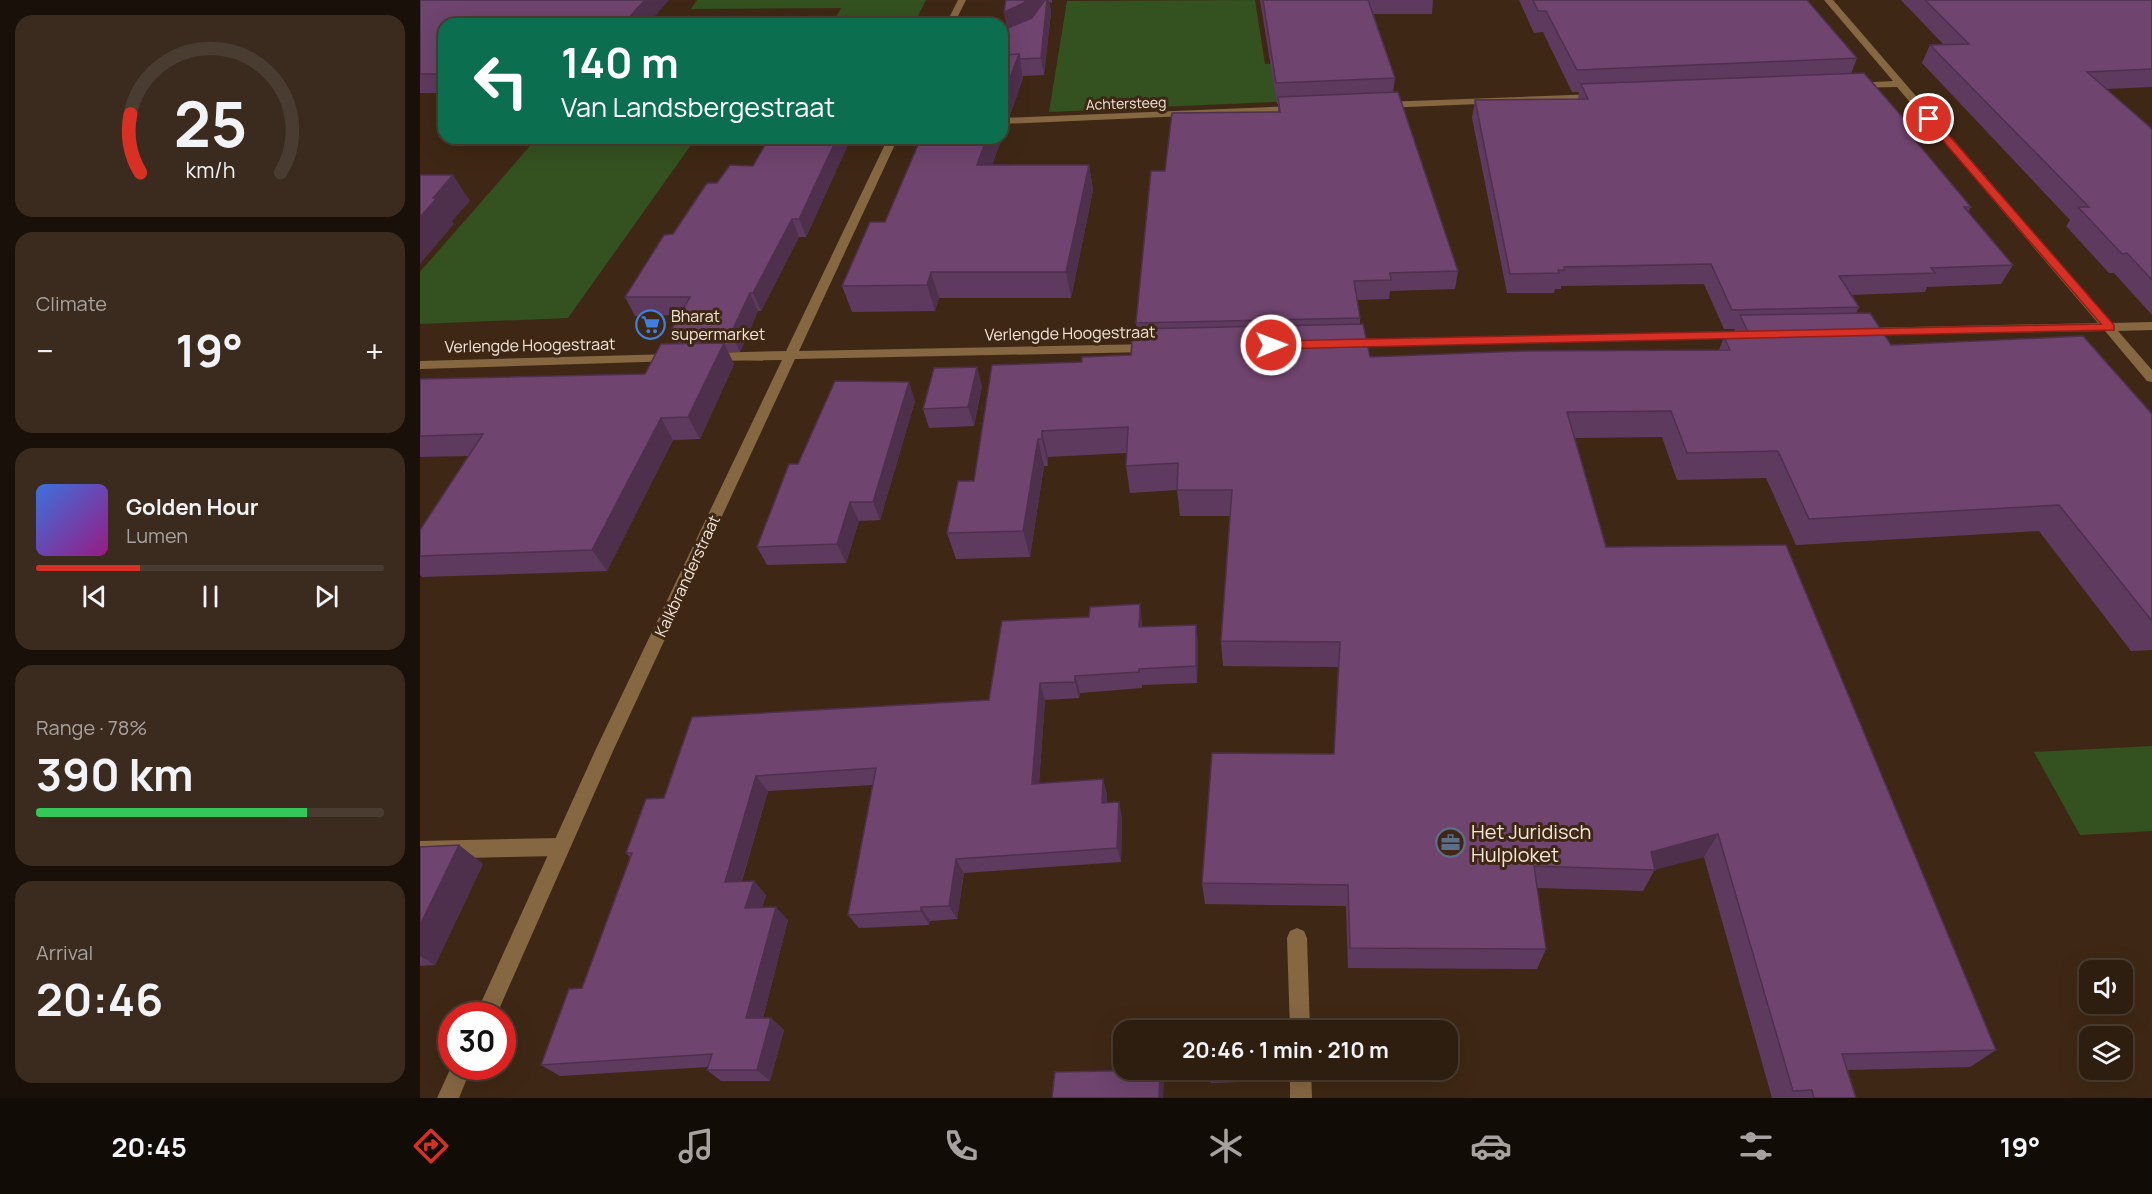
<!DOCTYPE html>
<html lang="en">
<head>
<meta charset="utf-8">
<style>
	:root { --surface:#2e1e10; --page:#3a2b1e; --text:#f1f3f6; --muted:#a7a29f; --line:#493c30; --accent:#d93025 }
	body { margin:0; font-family:Manrope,sans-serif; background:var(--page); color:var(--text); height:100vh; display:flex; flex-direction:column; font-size:22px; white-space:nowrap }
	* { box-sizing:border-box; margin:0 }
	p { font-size:20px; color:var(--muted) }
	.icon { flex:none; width:33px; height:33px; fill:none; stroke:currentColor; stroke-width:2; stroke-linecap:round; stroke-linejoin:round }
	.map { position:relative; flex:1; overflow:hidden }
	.sheet { display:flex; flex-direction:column; gap:15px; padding:15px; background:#191009; width:420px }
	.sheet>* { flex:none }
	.guide { position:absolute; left:18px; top:18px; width:570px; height:126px; border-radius:18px; box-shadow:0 6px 24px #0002,0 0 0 2px var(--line); background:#0b6e4f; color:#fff; overflow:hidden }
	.fabs { position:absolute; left:1659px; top:960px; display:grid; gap:12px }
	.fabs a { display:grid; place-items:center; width:54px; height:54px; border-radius:12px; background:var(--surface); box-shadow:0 6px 24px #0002,0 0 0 2px var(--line); font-size:30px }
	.speed { position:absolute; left:18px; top:1002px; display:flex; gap:12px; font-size:30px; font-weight:700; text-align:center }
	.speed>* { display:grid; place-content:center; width:78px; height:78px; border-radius:50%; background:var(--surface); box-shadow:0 6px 24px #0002,0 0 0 2px var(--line); line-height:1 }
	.speed .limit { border:9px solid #d22; background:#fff; color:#111 }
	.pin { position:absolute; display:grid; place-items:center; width:51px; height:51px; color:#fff; margin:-26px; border:3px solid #fff; border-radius:50%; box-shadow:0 2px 6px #0007 }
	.me { position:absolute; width:66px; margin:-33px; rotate:89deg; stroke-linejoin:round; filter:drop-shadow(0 0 4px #0008) }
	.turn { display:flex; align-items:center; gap:21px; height:126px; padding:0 24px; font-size:27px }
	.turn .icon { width:78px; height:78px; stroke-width:2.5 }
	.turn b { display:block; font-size:42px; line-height:51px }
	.big { font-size:45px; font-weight:700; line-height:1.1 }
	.sheet .widget { flex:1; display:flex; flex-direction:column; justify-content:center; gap:9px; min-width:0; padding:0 21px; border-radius:18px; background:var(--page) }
	.sheet .dial { align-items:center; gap:0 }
	.dial svg { height:156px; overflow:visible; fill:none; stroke:var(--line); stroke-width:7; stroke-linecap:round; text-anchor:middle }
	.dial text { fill:var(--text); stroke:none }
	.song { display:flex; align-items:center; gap:18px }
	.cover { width:72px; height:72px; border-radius:9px; background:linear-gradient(135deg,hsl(220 70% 55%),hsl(310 70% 35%)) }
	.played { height:6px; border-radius:3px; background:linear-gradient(90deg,var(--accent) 30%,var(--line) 30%) }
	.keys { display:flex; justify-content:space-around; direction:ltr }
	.heat { display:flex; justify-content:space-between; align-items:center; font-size:33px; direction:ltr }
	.charge { height:9px; border-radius:4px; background:linear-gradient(90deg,#34c759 78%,var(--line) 0) }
	.trip { position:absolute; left:693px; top:1020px; width:345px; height:60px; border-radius:18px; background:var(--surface); box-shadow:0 6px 24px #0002,0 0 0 2px var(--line); font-weight:700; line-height:60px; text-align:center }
	.tabs { display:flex; height:96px; justify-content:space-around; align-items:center; background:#120c06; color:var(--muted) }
	.tabs .icon { width:42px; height:42px }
	.tabs .selected { color:var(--accent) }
	.tabs b { font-size:27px; color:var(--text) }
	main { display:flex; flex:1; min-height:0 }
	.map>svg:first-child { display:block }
</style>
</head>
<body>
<main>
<section class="sheet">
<div class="widget dial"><svg viewBox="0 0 100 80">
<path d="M14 69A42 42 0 1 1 86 69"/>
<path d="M14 69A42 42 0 0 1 9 39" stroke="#d93025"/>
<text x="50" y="56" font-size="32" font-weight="700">25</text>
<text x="50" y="72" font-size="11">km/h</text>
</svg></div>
<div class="widget"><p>Climate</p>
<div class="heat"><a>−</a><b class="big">19°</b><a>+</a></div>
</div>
<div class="widget">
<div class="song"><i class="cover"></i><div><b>Golden Hour</b><p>Lumen</p></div></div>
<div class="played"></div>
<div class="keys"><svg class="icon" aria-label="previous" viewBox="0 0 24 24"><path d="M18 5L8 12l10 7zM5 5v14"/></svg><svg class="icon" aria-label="pause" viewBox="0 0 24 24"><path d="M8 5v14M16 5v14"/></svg><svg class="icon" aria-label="next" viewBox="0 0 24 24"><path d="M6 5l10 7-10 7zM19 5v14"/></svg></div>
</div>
<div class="widget"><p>Range · 78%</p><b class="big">390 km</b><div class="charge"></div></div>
<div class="widget"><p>Arrival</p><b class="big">20:46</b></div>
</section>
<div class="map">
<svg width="1732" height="1098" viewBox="0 0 1732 1098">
	<rect width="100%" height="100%" fill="#3e2815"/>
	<path fill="#345120" d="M277,0h229l-12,24h-82l9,-16 -150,1z
		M835,0l10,64 45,-1 6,37 -267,12 18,-111z
		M117,138h159l-128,180 -148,6v-52z
		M1732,746v85l-72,4 -46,-83z"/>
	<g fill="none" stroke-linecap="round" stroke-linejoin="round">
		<path fill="#856742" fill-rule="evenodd" d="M140,838l7,3 2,6 -2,6 -7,3 -140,3v-18z
			M877,928l7,3 3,7 3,92h-20l-3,-92 3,-7z
			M870,1070h21l1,28h-22z"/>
		<path fill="#856742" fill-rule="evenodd" d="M538,0h8l-12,24h-8z
			M1404,0h9l279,323 40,-1v8l-34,1 34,39v12l-5,-1 -42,-50 -245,4 -2,-3 6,-4 234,-5 -201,-236 -46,1v-4l3,-1 39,-2z
			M1177,94l3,1v4l-216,9 -5,-3 5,-3z
			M877,106l5,3 -2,2 -298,13v-6z
			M468,138h10l-99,213 351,-7 6,4 -6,4 -355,7 -182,392 -117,265h-21l120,-265 187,-391 -73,1 -6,-4 6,-4 77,-2z
			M1333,331l4,1v6l-409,9 -6,-4 6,-4z
			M253,354l4,1v6l-257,8v-8z
			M32,1065l20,1 -13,32h-22z"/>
	</g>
	<path fill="#5f3a5f" d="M0,0l24,24v69h-24z
		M586,0h46v3l-3,-1 2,10 -7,63 -21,1v2l-13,37 -6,2 2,9 -4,11 5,-109z
		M840,0h173l-1,14h-59l22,64 -2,15 65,178 -3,18 -65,2 -1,8 -32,1 3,18v6l10,33 349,-7 5,-13 8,-1 3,-7h-11l-20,-45 -143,2v3h-6l-1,4h-47l-35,-175 3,-18 103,-1 1,-7h-7l-29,-60 -9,1 -15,-33h288l50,58 -6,16 61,54 -3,6 62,73 -3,5 45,53 -12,19 -74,3 -2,5 -74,3 8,12 -3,6 35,32 261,69v236l-21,1 -92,-120 -243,14 -30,-67 -89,2 -15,-43 -87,1 31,109 390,503 -26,17 -122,3 8,28h-84l-68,-241 -49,12 -12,22 -106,-3 9,61 -9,20 -189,-1 -2,-62 -141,-2 -3,-21 132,-129 4,-87 -115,-1 -2,-25 9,-125h-50l-3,-26 -47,3 -4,-27v-13l-78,4v9h-4l-14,91 -74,2 -9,-26 27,-52 108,-119 49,-7 5,-26v-6l29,-152 113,-59v-8h-1z
		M1481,0h251v87l-46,2 46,40v186l-38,-42h-5l-43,-47 4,-6 -148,-157 8,-18h14z
		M349,138h82l-45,99h-7l-38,74h-3l-18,41h-12l6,12 -34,75 -27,1 -66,131 -185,6 -2,-2v-45l48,-74 -48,1v-78l225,-5 30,-30 -6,-10 11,-19 -45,1 -10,-19 48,-63 44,-51 36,-17z
		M501,138h81l-10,27h97l4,25 -22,108h-132l-4,13 -83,1 -10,-26 43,-64z
		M562,386l-8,40 -45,2 -6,-19z
		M495,401l-35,119 -21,1 -13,42 -79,2 -10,-18 41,-83z
		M722,621v6l56,15 -1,41 -55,2v3l-62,5 -1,5 -34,2 -6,84 64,-5 4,16v8l15,14 -1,45 -157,11 -7,46 -27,2 -1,4 -70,3 -11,-13 25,-130 -105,6 -26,90h12l12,14 -4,12 26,13 -25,98h8l13,12 -14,51h-49l-14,-11 1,-3 -148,9 -19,-11 41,-77 48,-131 -4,-4 38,-55 325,-98z
		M39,845l24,19 -48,101 -15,1v-119z
		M848,1070v11l-57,2 -1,-6z"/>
	<path fill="#4e304d" d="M225,0h24l-21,24h-25z
		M606,0h17v1l-15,26 -20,9 -4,-24z
		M627,0h2l2,12 -7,63 -3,-17z
		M599,54l4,24 -13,37 -6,2 2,9 -4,11v-45z
		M417,138h14l-45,99 -7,-18z
		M567,138h15l-19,52 -6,-25z
		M669,165l4,25 -22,108 -5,-26z
		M33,175l17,26 -18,20 2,3 -34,40v-47l13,-19z
		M372,219l7,18 -38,74 -8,-18z
		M511,272l8,26 -4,13 -8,-26z
		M330,293l8,18 -18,41 -9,-19z
		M304,343l10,21 -34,75 -12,-22z
		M557,367l5,19 -8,40 -6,-19z
		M489,382l6,19 -35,119 -7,-18z
		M241,418l12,22 -66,131 -15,-21z
		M622,431l6,26v9l-6,-27z
		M618,439l6,27 -14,91 -7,-26z
		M430,502l9,19 -13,42 -9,-19z
		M720,604l2,17v23l-3,-17z
		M776,625l2,17 -1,41 -1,-17z
		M655,676l5,17 -1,5 -4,-16z
		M620,683l5,17 -7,99 -6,-15z
		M336,776l12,15 -31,105 -12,-14z
		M683,779l4,16 -1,24 -4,-16z
		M699,802l3,15 -1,45 -4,-14z
		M1298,834l-14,23 -50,13 -3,-18z
		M39,845l24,19 -48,101 -15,-9v-31z
		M536,859l8,14 -7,46 -8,-13z
		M334,881l12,14 -8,27 -13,-14z
		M356,907l12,13 -28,110 -14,-12z
		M501,907l9,14 -1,4 -8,-14z
		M351,1018l13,12 -14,51 -13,-11z
		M740,1070l4,12 -1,16h-4z"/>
	<path fill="#6f446e" stroke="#4e304d" stroke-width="1.5" d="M0,0h225l-22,24h-179v50h-24z
		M586,0h20l-2,3 -20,9z
		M625,0h2l-6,58 -21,1 -1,-5 -17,1 1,-25 29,-12z
		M843,0h105l27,78 -119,5z
		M1113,0h274l50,58 -280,12 -31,-59h-8z
		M1505,0h227v69l-65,3 65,57v151l-25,-27 -5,1 -44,-47h11l-159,-162 39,-1z
		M599,54l-14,37 -3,1v-37z
		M1444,73l48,55h-7l66,79h-7l49,58 -82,3 4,5 -96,3 20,31 -127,3 -21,-46 -147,3 1,3h-7l1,3 -49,1 -35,-174 113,-1 -7,-15z
		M978,92l60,179 -68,2 1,7 -37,1 6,37 -224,5 15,-152h14l7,-58 108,-1 -2,-15z
		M349,138h68l-38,81h-7l-39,74h-3l-19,40 -62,1 21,-37h-65l39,-62 9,-1 34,-51h10l13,-18 23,1z
		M501,138h66l-10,27h112l-23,107h-135l-4,13 -85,1 28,-64h15z
		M0,175h33l-20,23h4l-17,19z
		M1450,313l21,32 192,-9 69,78v207l-93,-116 -250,14 -31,-68 -91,2 -16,-42 -104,1 39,135 180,-2 210,505 -154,4 14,44h-42l-2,-8 -19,1 -75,-257 -67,18 4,18 -121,-4 12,83 -196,-1 -2,-63 -146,-2 10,-130 122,1 6,-112 -119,-1 11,-151h-55l1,-27 -52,3 2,-39 -86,4v8h-4l-15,92 -76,2 11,-52h16l18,-116 90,-3v-5l49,-2 2,-26 230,-5 7,33 152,-6 208,-1 -6,-13 26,-1 -10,-21z
		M304,343l-36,74 -27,1 -69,132 -172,6v-26l63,-96 -63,2v-57l225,-5 16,-30z
		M557,367l-9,40 -45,2 11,-41z
		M415,381l74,1 -36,120h-23l-13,42 -80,3 32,-83h9z
		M720,604l-1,23 57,-2v41l-57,3v3l-64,4v6l-35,1 -8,101 71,-5 -1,24 17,-1 -2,46 -161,11 -7,47 -28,1v4l-73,4 28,-147 -120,8 -31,106 29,-1 -9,27 31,-1 -30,111h25l-14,52h-50l5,-16 -171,11 28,-76 13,-1 50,-135h-6l20,-54 18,-1 28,-81 297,-17 13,-79 87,-4 1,-10z
		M39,845l-39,80v-78z
		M740,1070l-1,28h-107l3,-26z
		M790,1070h58v5l-58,2z"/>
	<path fill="#d93025" stroke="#8d1f18" stroke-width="1.5" d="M1506,117h7l181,208v5l-843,19 -6,-4 6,-4 830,-17 -175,-203z"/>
	<defs>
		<symbol id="supermarket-ring" viewBox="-11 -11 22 22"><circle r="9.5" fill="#3e2815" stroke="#3f7fe0" stroke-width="1.5"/><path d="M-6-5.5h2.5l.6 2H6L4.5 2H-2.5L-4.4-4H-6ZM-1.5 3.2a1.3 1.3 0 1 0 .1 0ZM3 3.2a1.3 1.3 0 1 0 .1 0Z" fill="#3f7fe0"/></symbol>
		<symbol id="office-ring" viewBox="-11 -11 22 22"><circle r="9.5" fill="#3e2815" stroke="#5c6f8a" stroke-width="1.5"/><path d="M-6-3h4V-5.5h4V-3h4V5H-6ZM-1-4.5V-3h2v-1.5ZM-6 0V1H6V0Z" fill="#5c6f8a"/></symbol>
	</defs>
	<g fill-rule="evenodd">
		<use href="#supermarket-ring" x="214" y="308" width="33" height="33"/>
		<use href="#office-ring" x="1014" y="826" width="33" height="33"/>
	</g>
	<g text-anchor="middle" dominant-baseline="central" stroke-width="6" stroke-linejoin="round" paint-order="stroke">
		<g font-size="14" fill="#f5e6da" stroke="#3e2815">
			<text transform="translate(706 103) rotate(-2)">Achtersteeg</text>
		</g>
		<g font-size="16" fill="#f5e6da" stroke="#3e2815" text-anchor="start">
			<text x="251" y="316">Bharat<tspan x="251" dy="18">supermarket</tspan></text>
		</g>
		<g font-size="16" fill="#f5e6da" stroke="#3e2815">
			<text transform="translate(650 333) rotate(-1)">Verlengde Hoogestraat</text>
			<text transform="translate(110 345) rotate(-1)">Verlengde Hoogestraat</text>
			<text transform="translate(267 576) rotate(-65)">Kalkbranderstraat</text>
		</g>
		<g font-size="20" fill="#f5e6da" stroke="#3e2815" text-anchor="start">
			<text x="1051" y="831">Het Juridisch<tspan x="1051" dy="23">Hulploket</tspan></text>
		</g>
	</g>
</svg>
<div class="fabs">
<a><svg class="icon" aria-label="sound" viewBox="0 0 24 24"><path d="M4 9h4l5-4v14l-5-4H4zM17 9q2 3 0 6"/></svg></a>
<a><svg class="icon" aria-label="layers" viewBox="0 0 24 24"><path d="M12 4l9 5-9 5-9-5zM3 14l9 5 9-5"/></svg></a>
</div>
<div class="speed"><div class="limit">30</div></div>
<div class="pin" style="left:1509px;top:119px;background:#d93025"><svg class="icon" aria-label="arrive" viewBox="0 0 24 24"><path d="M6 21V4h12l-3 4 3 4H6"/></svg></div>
<svg class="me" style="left:851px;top:345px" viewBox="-20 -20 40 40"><circle r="17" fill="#d93025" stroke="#fff" stroke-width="3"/><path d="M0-11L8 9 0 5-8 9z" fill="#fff"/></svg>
<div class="trip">20:46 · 1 min · 210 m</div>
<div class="guide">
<div class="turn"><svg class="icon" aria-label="left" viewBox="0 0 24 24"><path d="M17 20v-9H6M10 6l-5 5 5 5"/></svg><div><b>140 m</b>Van Landsbergestraat</div></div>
</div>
</div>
</main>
<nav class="tabs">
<b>20:45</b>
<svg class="icon selected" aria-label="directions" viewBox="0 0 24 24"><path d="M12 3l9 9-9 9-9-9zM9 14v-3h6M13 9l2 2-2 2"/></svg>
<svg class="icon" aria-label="music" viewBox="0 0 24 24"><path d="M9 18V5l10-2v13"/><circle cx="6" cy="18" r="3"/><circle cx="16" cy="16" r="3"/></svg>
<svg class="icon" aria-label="phone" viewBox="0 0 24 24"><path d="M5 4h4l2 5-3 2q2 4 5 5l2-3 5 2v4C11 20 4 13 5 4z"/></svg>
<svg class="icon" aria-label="climate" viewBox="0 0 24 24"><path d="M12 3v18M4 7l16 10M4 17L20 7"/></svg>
<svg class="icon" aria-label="car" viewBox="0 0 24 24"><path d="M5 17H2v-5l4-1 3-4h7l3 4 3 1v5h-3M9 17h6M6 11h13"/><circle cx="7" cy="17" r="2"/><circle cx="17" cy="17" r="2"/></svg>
<svg class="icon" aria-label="filters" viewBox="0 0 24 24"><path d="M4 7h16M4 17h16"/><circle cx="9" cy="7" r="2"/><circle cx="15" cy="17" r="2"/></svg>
<b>19°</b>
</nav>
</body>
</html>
